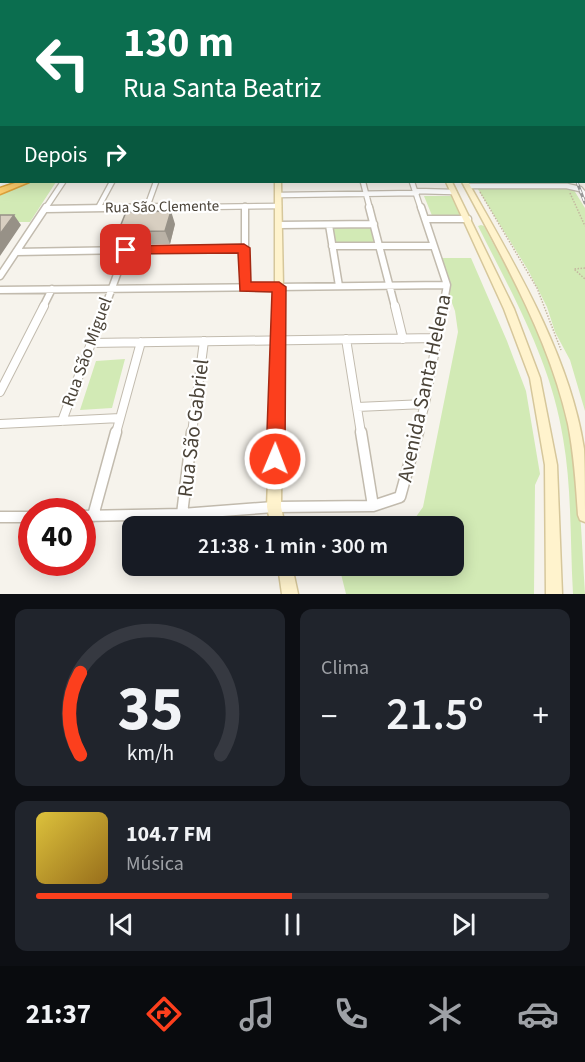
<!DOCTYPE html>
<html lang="pt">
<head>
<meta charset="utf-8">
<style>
	:root { --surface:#171b24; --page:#20242c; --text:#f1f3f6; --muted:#9ea1a6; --line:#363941; --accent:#fc3f1d }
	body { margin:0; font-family:"Source Sans 3",sans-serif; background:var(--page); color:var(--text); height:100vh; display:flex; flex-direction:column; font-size:22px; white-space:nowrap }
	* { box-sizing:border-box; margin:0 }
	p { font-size:20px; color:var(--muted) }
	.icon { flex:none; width:33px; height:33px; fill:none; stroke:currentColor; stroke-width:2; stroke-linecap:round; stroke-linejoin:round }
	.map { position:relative; height:594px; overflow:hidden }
	.details { display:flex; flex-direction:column; gap:15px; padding:15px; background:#0d0f14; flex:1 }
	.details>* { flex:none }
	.top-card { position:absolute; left:0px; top:0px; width:585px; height:183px; box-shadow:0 3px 15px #0003; background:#0b6e4f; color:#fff; overflow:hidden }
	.speed { position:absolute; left:18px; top:498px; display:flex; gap:12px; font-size:30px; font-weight:700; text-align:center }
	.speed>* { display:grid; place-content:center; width:78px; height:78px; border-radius:50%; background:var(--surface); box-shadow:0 3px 15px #0003; line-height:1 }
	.speed .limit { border:9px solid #d22; background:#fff; color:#111 }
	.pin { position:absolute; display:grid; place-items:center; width:51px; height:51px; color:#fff; margin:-26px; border-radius:12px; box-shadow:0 3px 9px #0006 }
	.me { position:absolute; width:66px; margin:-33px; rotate:1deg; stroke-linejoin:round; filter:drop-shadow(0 0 4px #0008) }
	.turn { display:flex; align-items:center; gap:21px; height:126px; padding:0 24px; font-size:27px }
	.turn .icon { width:78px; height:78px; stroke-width:2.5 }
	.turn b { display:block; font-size:42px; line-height:51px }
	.then { display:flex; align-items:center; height:57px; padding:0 24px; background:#0003; gap:12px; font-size:22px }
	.big { font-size:45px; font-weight:600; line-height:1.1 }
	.details .card { flex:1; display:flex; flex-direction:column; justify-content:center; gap:9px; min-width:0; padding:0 21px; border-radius:12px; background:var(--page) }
	.details .dial { align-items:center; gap:0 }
	.dial svg { height:156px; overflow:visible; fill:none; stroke:var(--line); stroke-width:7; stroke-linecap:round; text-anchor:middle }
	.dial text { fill:var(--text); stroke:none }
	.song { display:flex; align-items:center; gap:18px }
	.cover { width:72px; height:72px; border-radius:9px; background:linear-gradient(135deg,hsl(50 70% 55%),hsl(40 70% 35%)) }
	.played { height:6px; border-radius:3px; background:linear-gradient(90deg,var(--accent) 50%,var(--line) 50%) }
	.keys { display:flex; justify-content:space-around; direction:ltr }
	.heat { display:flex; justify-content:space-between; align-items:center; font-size:33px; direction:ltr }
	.details .tiles { flex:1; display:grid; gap:15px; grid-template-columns:1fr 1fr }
	.card:last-child { grid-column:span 2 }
	.trip { position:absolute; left:122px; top:516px; width:342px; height:60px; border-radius:12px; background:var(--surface); box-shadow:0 3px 15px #0003; font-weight:600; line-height:60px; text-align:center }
	.dock { display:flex; height:96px; justify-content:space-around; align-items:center; background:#090b0e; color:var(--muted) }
	.dock .icon { width:42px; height:42px }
	.dock .current { color:var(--accent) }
	.dock b { font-size:27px; color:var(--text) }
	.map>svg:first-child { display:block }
</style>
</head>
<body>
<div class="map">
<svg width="585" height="594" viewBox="0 0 585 594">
	<rect width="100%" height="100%" fill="#f6f3ec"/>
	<path fill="#d2eab5" d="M29,182h27l-26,40h-30v-29z
		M476,186l96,1 13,21v203l-15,-51 -15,-28 -8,-25 -19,-37z
		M424,196h29l11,22h-31z
		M481,225l3,1c31,60 68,119 82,185 14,60 15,122 19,183h-12c-3,-51 -1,-105 -10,-156 -12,-77 -51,-144 -85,-212z
		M370,226l5,19 -40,1 -3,-19z
		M435,258h36l36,83 19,50 14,83 -5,11 -1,109h-188l-7,-28h114v-40h-69l29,-5 10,-14 35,-175 -3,-21z
		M125,359l-13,49 -32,2 16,-49z"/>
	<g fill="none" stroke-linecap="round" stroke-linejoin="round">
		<path fill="#a9d4f2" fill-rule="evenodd" d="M584,161h1v7h-1z"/>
		<defs>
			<path id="street-far3" d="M363,182l7,27
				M412,182l9,27
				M467,186h100l13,3 5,6
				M416,191l38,1
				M279,195l138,-2
				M245,206v3
				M147,207l9,-25
				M98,208l14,-26
				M45,209l18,-27
				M49,209l230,-3"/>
			<path id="street-far2" d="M245,207v80
				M369,207l26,100
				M421,207l26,78 -4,22
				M45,209l121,-2
				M427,219h41
				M279,225l95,-1
				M329,225l10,61
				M332,246h101
				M16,252l228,-4
				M0,276l46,-69
				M0,290l447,-5
				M43,307l9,-18
				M105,307l21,-57"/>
			<path id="street-far1" d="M395,306l8,33
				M346,339l15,94
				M91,343l346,-5
				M0,392l44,-86
				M357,407l68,-3
				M62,421l43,-115
				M0,424l120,-6
				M116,433l25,-91
				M192,433l12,-92
				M417,433l8,-29 18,-98"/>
			<path id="street" d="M361,432l12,74
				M182,514l10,-82
				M82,516l100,-2 92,-7 99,-1 27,-9 18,-65
				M93,516l23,-84
				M0,517h32"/>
			<path id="secondary" d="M275,182h6l2,105 -2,220 4,19h-14l-4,-19 8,-220z
				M446,182h6l62,127 26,69 17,87 5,129h-16l-1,-129 -15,-87 -26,-69z
				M462,182h6c46,81 102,174 116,267 1,21 1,50 1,73l-5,-2 -2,-5c-2,-30 -4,-61 -10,-91 -19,-86 -65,-165 -106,-242z
				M278,566h14l6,28h-16z"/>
			<path id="primary" d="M2,107v4l-2,1v-4z"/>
			<path id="highway" d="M0,80h2v4h-2z
				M584,95h1v4h-1z
				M0,98h2l-2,8z
				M0,117h2l-2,6z
				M0,171h2l-2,6z
				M18,182h11l-29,12v-6z"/>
		</defs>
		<use href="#street-far3" stroke="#c2bbae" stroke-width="7"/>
		<use href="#street-far2" stroke="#c2bbae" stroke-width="9"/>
		<use href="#street-far1" stroke="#c2bbae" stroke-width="10"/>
		<use href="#street" stroke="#c2bbae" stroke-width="13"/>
		<use href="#secondary" stroke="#d6c79b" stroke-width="3"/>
		<use href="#primary" stroke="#e6c16a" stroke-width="4"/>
		<use href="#highway" stroke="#e0a43c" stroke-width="3"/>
		<path stroke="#c4b79f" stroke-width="1.5" stroke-dasharray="1.5 1.5" stroke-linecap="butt" d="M480,192l57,96 24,62
			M570,193l15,33
			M585,268l-11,1 11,10"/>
		<use href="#street-far3" stroke="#fff" stroke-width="4.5"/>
		<use href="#street-far2" stroke="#fff" stroke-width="6"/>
		<use href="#street-far1" stroke="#fff" stroke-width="8"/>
		<use href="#street" stroke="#fff" stroke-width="10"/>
		<use href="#secondary" fill="#fff3cd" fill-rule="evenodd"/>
		<use href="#primary" fill="#ffe39c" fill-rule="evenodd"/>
		<use href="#highway" fill="#ffcf6e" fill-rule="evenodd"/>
		<defs>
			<path id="rail" d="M577,182l8,21"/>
		</defs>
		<use href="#rail" stroke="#9a9a9a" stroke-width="3"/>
		<use href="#rail" stroke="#fff" stroke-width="1.5" stroke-dasharray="4" stroke-linecap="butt"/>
	</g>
	<path fill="#bab2a6" d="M175,224l-5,20 -46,1 -6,-13z"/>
	<path fill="#979187" d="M171,211l4,13 -5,20 -5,-13z
		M14,215l7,10 -21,31v-22z"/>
	<path fill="#d8cfc1" stroke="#979187" stroke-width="1.5" d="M171,211l-6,20 -47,1 8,-20z
		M0,215h14l-14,19z"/>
	<linearGradient id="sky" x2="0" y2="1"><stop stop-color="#8fc1ec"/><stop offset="0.46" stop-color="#fbfaf6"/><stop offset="1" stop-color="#fbfaf6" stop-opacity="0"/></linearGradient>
	<rect width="585" height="155" fill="url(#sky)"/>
	<path fill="#fc3f1d" stroke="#a42913" stroke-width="1.5" d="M244,244l6,4 1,34h28l7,5 -1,172 -3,7 -7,3 -6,-3 -3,-7 6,-167 -32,-1 -2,-38 -112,1 -7,-4 7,-4z"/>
	<g text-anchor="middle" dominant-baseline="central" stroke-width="4.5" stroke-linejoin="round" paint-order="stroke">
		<g font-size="15" fill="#4b4439" stroke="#fff">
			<text transform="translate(162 207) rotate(-1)">Rua São Clemente</text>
		</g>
		<g font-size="18" fill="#4b4439" stroke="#fff">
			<text transform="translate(87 352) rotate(-70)">Rua São Miguel</text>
		</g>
		<g font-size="21" fill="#4b4439" stroke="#fff">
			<text transform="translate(424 388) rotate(-78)">Avenida Santa Helena</text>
			<text transform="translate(193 428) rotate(-83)">Rua São Gabriel</text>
		</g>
	</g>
</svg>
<div class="speed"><div class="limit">40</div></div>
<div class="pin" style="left:126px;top:250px;background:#d93025"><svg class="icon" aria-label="arrive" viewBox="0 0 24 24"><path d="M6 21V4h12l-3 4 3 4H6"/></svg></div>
<svg class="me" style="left:275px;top:459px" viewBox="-20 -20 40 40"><circle r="17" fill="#fc3f1d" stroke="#fff" stroke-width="3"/><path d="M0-11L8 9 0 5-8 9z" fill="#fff"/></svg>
<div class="trip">21:38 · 1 min · 300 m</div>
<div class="top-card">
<div class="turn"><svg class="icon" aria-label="left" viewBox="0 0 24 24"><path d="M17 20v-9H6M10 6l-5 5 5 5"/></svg><div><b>130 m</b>Rua Santa Beatriz</div></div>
<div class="then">Depois<svg class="icon" aria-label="right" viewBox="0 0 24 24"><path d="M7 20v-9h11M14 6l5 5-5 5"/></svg></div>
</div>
</div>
<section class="details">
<div class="tiles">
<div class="card dial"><svg viewBox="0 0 100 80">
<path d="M14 69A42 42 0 1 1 86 69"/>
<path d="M14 69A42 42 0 0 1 14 27" stroke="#fc3f1d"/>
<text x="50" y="56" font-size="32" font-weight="700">35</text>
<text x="50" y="72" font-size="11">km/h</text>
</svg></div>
<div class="card"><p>Clima</p>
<div class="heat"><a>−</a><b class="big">21.5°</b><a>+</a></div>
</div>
<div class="card">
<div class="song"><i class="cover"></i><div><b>104.7 FM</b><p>Música</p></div></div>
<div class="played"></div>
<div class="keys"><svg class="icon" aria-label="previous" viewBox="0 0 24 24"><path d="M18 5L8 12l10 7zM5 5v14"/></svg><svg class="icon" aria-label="pause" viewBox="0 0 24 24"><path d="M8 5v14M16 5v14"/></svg><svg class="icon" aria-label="next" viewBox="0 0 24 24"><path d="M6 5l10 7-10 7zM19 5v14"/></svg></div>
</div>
</div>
</section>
<nav class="dock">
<b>21:37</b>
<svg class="icon current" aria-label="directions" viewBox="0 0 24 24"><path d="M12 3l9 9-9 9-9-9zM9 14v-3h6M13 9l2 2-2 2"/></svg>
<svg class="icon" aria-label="music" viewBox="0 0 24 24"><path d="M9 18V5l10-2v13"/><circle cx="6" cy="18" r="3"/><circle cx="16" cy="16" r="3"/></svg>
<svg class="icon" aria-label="phone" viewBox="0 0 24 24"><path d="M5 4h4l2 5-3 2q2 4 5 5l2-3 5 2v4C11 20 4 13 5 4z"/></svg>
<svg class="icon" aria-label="climate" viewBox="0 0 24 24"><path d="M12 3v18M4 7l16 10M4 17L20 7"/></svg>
<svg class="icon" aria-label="car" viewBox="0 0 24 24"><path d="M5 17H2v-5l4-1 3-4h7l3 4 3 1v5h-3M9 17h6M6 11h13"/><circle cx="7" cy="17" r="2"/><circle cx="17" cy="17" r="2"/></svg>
</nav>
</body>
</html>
